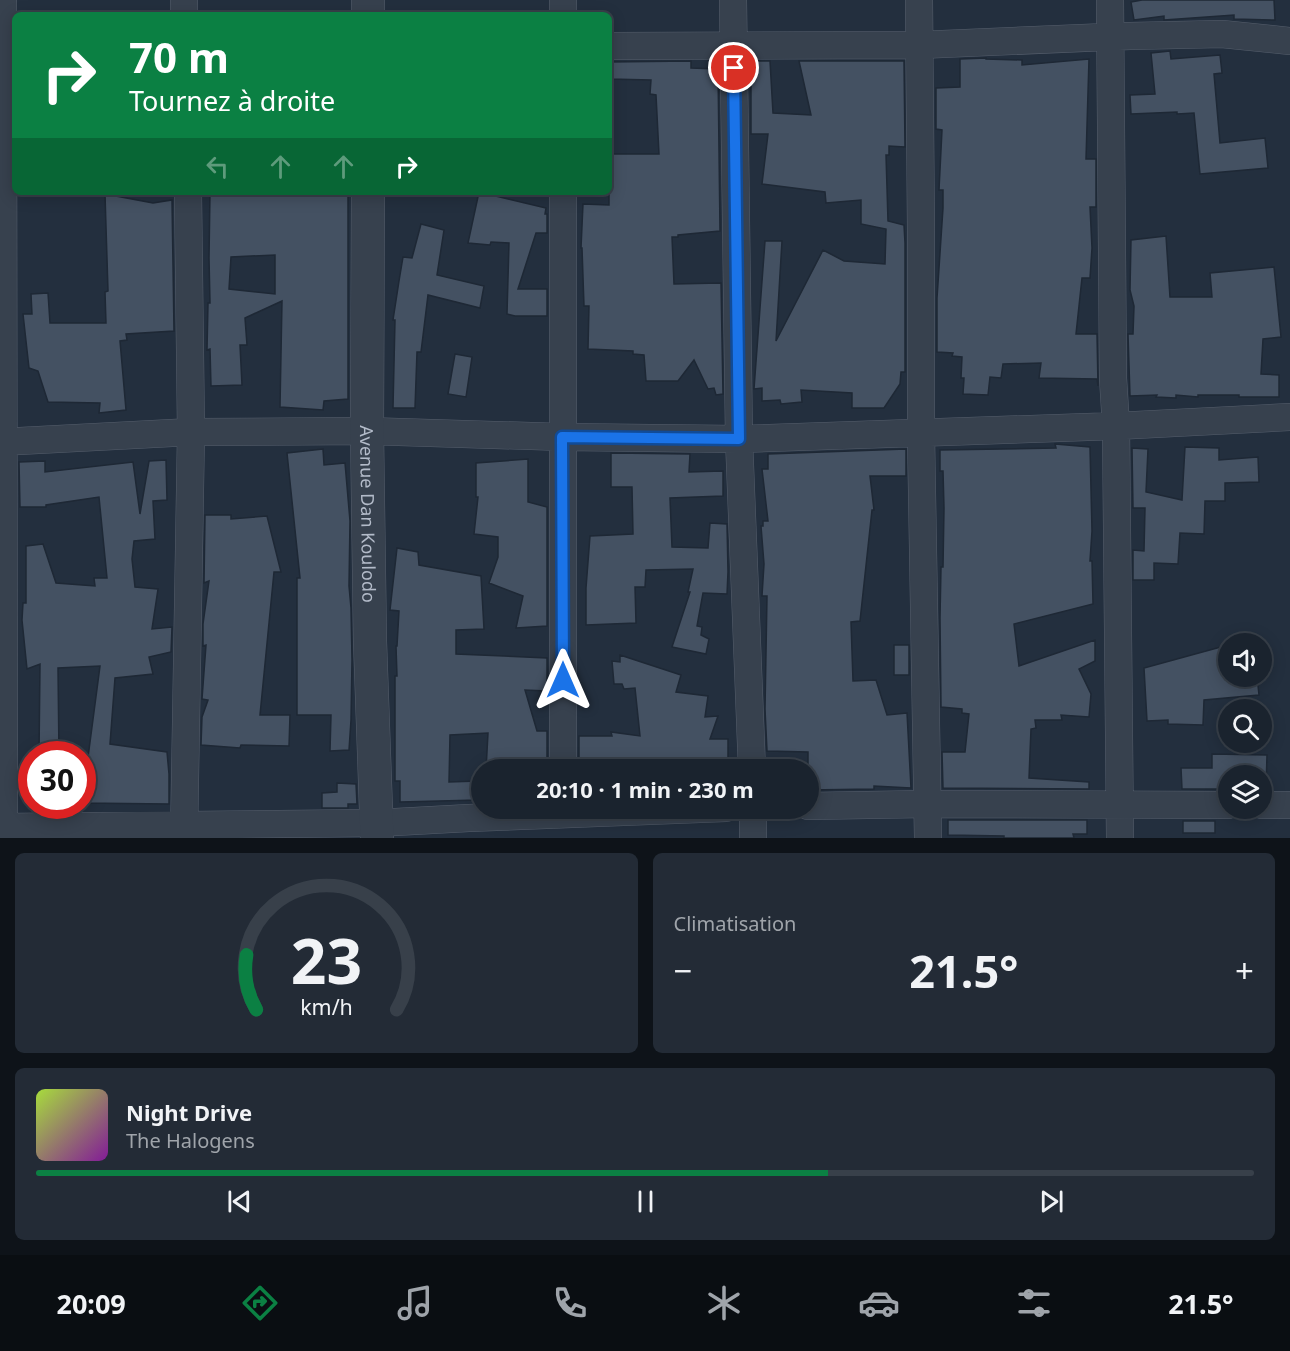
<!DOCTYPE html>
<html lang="fr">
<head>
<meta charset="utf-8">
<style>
	:root { --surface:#1a232e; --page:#232b36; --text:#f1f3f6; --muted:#9fa4aa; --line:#38404a; --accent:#0b8043 }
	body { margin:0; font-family:"Noto Sans",sans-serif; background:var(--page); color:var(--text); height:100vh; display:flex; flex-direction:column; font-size:22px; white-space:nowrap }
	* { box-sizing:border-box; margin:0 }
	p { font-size:20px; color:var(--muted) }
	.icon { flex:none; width:33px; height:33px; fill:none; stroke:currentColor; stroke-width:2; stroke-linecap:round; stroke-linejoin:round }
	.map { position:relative; height:838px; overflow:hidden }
	.sheet { display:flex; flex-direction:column; gap:15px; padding:15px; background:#0e1319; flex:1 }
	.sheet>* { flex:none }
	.top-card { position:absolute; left:12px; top:12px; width:600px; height:183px; border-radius:9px; box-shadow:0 3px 15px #0003,0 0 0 2px var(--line); background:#0b8043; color:#fff; overflow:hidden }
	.controls { position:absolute; left:1218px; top:633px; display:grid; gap:12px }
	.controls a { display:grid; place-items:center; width:54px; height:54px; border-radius:50%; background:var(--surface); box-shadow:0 3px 15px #0003,0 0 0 2px var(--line); font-size:30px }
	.speed { position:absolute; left:18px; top:741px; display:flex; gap:12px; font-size:30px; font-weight:700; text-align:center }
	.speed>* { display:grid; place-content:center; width:78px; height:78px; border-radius:50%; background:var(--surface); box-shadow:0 3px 15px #0003,0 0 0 2px var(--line); line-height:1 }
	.speed .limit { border:9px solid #d22; background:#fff; color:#111 }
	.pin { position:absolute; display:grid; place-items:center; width:51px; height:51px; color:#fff; margin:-26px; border:3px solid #fff; border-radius:50%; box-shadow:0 2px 6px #0007 }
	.me { position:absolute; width:66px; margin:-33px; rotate:0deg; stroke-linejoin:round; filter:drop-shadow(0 0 4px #0008) }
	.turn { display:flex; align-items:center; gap:21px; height:126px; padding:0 18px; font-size:27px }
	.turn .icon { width:78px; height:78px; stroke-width:2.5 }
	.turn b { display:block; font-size:42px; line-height:51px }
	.lanes { display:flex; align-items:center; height:57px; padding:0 18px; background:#0003; justify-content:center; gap:30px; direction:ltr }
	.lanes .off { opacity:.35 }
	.big { font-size:45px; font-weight:700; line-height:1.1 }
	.sheet .card { flex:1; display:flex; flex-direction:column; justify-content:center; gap:9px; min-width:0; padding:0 21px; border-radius:9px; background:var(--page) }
	.sheet .dial { align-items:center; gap:0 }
	.dial svg { height:156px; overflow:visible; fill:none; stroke:var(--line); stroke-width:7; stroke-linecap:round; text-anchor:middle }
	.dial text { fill:var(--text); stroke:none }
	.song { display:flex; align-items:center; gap:18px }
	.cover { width:72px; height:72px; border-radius:9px; background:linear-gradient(135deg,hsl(80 70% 55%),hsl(290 70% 35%)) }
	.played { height:6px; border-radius:3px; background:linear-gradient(90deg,var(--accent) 65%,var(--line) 65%) }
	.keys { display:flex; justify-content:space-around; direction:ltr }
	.heat { display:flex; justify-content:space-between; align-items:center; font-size:33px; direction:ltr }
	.sheet .tiles { flex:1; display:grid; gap:15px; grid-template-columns:1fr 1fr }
	.card:last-child { grid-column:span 2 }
	.trip { position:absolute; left:471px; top:759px; width:348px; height:60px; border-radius:30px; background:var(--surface); box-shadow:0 3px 15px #0003,0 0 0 2px var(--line); font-weight:700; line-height:60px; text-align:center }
	.tab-bar { display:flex; height:96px; justify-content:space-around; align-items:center; background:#0a0e12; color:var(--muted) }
	.tab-bar .icon { width:42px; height:42px }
	.tab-bar .selected { color:var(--accent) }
	.tab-bar b { font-size:27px; color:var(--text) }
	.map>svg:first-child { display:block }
</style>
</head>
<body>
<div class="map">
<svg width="1290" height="838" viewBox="0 0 1290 838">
	<rect width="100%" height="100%" fill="#232f3e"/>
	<path fill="#445162" stroke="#1e2835" stroke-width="1.5" fill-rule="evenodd" d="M1142,0h132l1,20 -41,-1v-4l-70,5v-4l-30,4 -3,-18z
		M1170,51l1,8 49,-4 2,18 -8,1 6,69 45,-5 3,30 -68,6 -6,-61 -17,1v-2l-46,2 -1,-19 25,-1 -4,-41z
		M986,58v1l36,1v5l67,-6 -3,100h10v48h-6l2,41 -2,30h-8l-6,56h21l1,52 -1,-7 -58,-1 2,-15 -38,1 -2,14 -11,-1 -2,18 -25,-1 1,-16h-3l1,-21 -10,-1 1,-3 -16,-1v-54l6,-90v-18h-4l3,-60 -6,-1v-41l24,-1v-28z
		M691,61v7l27,1 2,162 -42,4v2h-6l2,47 47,-1 2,111 -7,1 -2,-7 -6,1 -14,-29 -16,21h-32l-2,-26 -11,-1v-3l-45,-2 1,-43h-5l-2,-58h-1l2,-44 26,1v-51h50l-3,-59 -6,-1 1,-14 -42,-1v-17z
		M751,61h19l3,52 38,2 -12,-54h105l1,86 -16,-1v9h-3l2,66 16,4 1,18v129h-4l-1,12 -16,24h-32v-15l-51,-3 1,12 -21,2 -1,-4 -18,1v-13l-8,1 11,-148h17l-6,100 47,-91 21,11 41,3 1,-35 -25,-5v-24l-35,3 -1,-11 -63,-8 6,-50h-17z
		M210,192h58v2l29,-2h51v207l-24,2 -1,9 -43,-3 2,-106 -37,17 2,27h-7l2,40 -31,1 -1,-37 -3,1 1,-47h2l-1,-45zM275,255v39l-46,-5 2,-32z
		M479,192l67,16 -1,6h2v19h-11l-18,56h29v27h-32l-8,-2 2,-71 -18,-1 -1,3 -22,-2z
		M105,194l48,9 19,-3 2,131 -48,3 1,6 -7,1 6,69 -27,3 1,-10 -52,-1 -10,-31 -9,-3 -6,-54h9l-1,-20 17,-1 2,30h56l-1,-31 3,-1z
		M421,224l23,6 -7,45 47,11 -4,22 -52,-13 -7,57h-4l-2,56h-22l2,-88h-2l6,-39 4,-24 9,1z
		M1166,236l4,61h42l-2,-24 64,-6 7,70 -18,2 -2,35 18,1v22h-40v-2h-41v2l-22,-2v3l-20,-1 1,-2 -27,1 -2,-62h5l1,-28 -4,-16 1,-50z
		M455,354l17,3 -6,40 -18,-3z
		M1055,444l35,3 2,84 -2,30h2l1,43 -79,20 5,42 76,-26v21l-16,8 12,25 -2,23 -28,-2 1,5h-27l1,8 -5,1 -2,49 60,4v7l-146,-1 -1,-36h23l4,-38 -7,-1v-4l-21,-2 -1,-89 1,-51h2l1,-59 -1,-37h-3v-21l116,-2z
		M1185,447l34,1v12l39,-3 1,25 -34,1v18h-20l-1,33 -24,-1 -2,31 -24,-1v17h-21v-30l11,1 1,-43h-12l-1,-60 16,1 -2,43 36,8z
		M323,449l1,16 21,-2 5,58 -1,65 2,22 1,52 -1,60 -2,30 -19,1 1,-36h-34v-137h3l-13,-125z
		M906,449v27h-36l4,34h-2l-12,111 -9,1 2,59 23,-1 11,35 20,-2 4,75 -37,-2v3l-66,1v-38l-41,-1 -2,-42 2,-113h-5l2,-32 -3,-38h2v-5h5l-6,-52h6v-15z
		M611,453l79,1 -1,18 34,-1v25l-53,2 2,49 36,1 2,-25 17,1 1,48 -1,22 -24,-1 -6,33 5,1 -1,8 8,4 -3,15 -34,-7 18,-55h-2l5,-23 -47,1 -1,17h-10l1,36 -50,2v-37l4,-52 43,-2 -1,-47h-21z
		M528,459v43l19,5v119l-31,2 7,-32 -34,-13 9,-26v-20l-24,-3 4,-37h-2v-34z
		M166,460l1,40 -14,1 2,38 -21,2 -2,18 3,28 23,2 -6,40 20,-2 -1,25 -22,5 4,17 -38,4 -5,66 57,8 2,22v30l-87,-1 18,-137 -42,2 1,86h-20l1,-90 -13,5 -5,-49 1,-17h3v-57l17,-2 13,39 39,3 -1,-8h13l-8,-81 -53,8v2h-26l-1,-45 26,-1v11l88,-10 7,52 9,-53z
		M205,515h26v4l36,-3 14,56h-7l-14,143h30l-1,31 -48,-1 -1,3 -39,-3 1,-28 6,-17 -6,-1 4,-54 -3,1v-22l6,-43 -5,2z
		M397,548l21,4 1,13 62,11 3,53 -28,1v24l91,4v33l-22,-1 12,41h10v27h-11l-2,12h-48l2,-37 -38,2 -1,47 29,-1v19l-78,2v-21h-5v-105h2l-1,-30h1l2,-35 -9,-1z
		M894,645h15v30h-15z
		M1228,645v31h29l2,19 -55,5 -1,25 -35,-1v-4l-21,1 -3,-53z
		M620,655l61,20 -5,17 32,4 -3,21 13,-1 -8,23h18v21h-13v7h-39v3h-97v-34h33l-1,-4 29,4 -5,-48 -11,1 -2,-5h-8l-2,-23 8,1z
		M1212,754l55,1 -1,34h-4v-13h-34v13h-46l-1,-21h31z
		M337,783l19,1 1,20h-9v4h-26v-15l15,-1z
		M948,820h139v14h-14l1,4h-70v-2l-56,-1z
		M1183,821h32v12h-32z"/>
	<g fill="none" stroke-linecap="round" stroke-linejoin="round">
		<defs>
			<path id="minor" d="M3,0l1,838
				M184,0v15
				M563,0v15
				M733,0l6,439 13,331
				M919,0l2,231v203l7,404
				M1110,0l3,378 3,48 4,412
				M609,46l310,-1 211,-9 92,-2 68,7
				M563,192v578
				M0,442l191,-10 176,-1 195,6 177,2 377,-13 174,-9
				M1262,805h28
				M808,806l119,-2 301,1
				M753,808v30
				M0,827l377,-4 92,-5 257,-10
				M184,838l7,-406 -3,-240"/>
			<g id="tertiary">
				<path d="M368,15v-15"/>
				<path id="s1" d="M368,192l-1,239 3,210 7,197"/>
			</g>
		</defs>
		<use href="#minor" stroke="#555e6c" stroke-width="28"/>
		<use href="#tertiary" stroke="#555e6c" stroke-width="34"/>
		<use href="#minor" stroke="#37414e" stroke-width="27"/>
		<use href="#tertiary" stroke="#37414e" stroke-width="33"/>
	</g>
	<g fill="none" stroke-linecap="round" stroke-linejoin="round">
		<defs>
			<path id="route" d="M563,680l-1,-243 177,2 -5,-371"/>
		</defs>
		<use href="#route" stroke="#114b97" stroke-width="15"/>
		<use href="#route" stroke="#1a73e8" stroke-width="10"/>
	</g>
	<g text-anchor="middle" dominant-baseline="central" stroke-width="6" stroke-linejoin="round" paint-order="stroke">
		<g font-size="18" fill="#b3bbc9" stroke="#1c2632">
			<text stroke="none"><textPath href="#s1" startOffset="322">Avenue Dan Koulodo</textPath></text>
		</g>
	</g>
</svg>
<div class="controls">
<a><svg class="icon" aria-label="sound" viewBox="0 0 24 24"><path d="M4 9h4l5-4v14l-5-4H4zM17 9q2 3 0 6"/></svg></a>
<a><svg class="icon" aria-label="search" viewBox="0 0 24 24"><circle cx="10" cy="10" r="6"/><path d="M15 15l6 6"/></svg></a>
<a><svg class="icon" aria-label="layers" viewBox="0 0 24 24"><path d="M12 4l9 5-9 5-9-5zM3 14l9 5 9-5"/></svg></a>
</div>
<div class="speed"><div class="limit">30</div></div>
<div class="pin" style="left:734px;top:68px;background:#d93025"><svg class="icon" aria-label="arrive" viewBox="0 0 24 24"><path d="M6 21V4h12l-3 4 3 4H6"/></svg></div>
<svg class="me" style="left:563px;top:680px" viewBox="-20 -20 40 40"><path d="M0-17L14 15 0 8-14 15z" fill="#1a73e8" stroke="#fff" stroke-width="4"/></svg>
<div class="trip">20:10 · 1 min · 230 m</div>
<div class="top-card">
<div class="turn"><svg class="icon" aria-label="right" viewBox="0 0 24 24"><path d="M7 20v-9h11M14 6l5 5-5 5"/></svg><div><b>70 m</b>Tournez à droite</div></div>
<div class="lanes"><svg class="icon off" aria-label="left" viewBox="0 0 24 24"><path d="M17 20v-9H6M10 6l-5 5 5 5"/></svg><svg class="icon off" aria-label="ahead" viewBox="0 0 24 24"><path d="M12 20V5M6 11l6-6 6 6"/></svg><svg class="icon off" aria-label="ahead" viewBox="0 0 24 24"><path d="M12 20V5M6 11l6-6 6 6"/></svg><svg class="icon" aria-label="right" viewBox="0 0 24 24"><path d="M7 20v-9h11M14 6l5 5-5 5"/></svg></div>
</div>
</div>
<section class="sheet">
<div class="tiles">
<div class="card dial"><svg viewBox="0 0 100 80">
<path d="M14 69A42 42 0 1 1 86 69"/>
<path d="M14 69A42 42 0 0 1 9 41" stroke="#0b8043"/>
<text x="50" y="56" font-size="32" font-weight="700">23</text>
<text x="50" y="72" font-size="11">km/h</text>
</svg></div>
<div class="card"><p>Climatisation</p>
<div class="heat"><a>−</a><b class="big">21.5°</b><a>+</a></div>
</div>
<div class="card">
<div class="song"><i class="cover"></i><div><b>Night Drive</b><p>The Halogens</p></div></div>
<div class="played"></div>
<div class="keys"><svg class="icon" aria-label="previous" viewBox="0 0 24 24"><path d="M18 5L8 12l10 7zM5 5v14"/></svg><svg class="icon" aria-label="pause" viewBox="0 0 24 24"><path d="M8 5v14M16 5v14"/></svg><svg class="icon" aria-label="next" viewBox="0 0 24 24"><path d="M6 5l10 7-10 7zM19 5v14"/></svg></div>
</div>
</div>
</section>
<nav class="tab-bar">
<b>20:09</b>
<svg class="icon selected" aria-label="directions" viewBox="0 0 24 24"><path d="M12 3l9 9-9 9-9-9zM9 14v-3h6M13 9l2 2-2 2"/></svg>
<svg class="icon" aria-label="music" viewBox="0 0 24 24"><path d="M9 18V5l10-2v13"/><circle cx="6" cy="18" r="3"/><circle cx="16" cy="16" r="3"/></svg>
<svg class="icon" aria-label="phone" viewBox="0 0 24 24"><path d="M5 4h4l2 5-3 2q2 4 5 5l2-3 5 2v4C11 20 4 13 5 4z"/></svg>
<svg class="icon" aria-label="climate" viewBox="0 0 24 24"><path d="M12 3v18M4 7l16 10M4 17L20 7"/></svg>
<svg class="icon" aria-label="car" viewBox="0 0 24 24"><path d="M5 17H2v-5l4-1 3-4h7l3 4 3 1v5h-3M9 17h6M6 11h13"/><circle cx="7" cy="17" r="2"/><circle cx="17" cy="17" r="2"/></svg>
<svg class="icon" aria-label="filters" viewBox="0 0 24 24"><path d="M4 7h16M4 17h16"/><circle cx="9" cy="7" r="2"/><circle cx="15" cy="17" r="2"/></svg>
<b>21.5°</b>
</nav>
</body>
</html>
